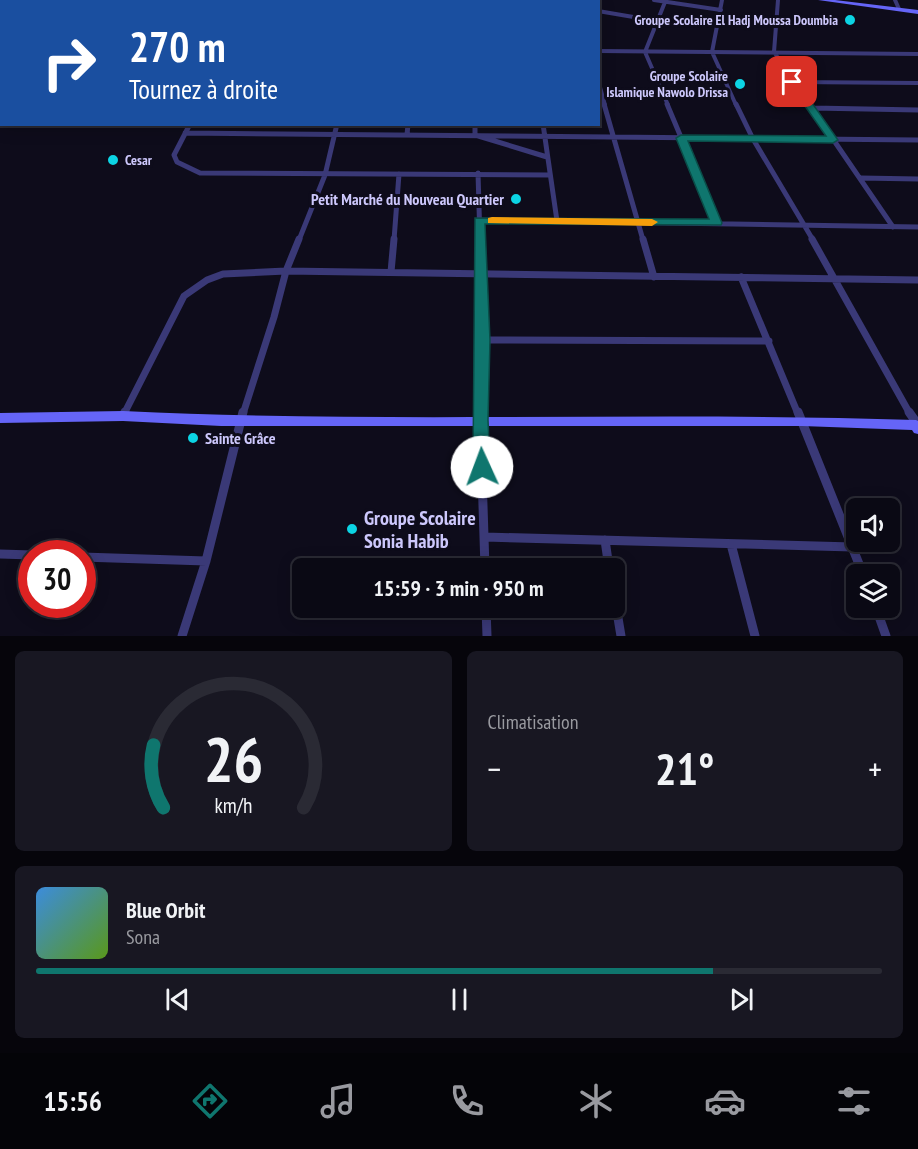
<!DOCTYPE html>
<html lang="fr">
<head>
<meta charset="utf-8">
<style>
	:root { --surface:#0a0914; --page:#181722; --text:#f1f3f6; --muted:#999aa0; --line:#2a2a34; --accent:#0f766e }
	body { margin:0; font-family:"PT Sans Narrow",sans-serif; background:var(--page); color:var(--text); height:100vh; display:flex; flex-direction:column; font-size:22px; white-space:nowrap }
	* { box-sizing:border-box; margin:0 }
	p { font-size:20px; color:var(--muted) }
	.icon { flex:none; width:33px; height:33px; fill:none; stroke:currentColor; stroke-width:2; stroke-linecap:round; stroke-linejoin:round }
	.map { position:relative; height:636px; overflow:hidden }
	.drawer { display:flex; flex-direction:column; gap:15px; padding:15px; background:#06050b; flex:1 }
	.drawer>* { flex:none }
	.banner { position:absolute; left:0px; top:0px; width:600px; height:126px; box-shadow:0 3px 15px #0003,0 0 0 2px var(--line); background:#1a4fa0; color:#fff; overflow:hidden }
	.controls { position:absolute; left:846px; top:498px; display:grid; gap:12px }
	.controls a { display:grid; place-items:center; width:54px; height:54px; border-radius:9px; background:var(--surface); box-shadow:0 3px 15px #0003,0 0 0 2px var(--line); font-size:30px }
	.speed { position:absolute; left:18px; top:540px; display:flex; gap:12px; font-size:30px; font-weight:700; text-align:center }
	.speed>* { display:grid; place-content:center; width:78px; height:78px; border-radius:50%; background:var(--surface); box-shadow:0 3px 15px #0003,0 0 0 2px var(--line); line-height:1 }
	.speed .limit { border:9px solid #d22; background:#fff; color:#111 }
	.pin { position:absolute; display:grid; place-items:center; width:51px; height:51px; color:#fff; margin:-26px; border-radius:12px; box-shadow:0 3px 9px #0006 }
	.me { position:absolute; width:66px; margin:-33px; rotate:358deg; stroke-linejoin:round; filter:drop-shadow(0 0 4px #0008) }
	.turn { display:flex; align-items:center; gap:21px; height:126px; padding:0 30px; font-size:27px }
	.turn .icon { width:78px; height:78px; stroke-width:2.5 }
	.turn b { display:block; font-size:42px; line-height:51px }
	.big { font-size:45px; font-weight:700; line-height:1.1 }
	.drawer .widget { flex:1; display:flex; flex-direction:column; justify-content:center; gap:9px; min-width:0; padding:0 21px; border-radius:9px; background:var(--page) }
	.drawer .dial { align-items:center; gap:0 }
	.dial svg { height:156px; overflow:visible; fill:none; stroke:var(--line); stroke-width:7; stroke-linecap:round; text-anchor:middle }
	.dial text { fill:var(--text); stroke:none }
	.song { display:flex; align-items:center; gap:18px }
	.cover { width:72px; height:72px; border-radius:9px; background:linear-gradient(135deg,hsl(210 70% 55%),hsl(90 70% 35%)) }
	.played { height:6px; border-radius:3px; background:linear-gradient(90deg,var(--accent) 80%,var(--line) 80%) }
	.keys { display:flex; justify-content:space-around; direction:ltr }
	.heat { display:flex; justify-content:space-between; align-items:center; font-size:33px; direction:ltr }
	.drawer .tiles { flex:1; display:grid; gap:15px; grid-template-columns:1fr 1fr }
	.widget:last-child { grid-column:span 2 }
	.trip { position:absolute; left:292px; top:558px; width:333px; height:60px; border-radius:9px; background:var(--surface); box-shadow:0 3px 15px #0003,0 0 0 2px var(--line); font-weight:700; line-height:60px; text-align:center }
	.tabs { display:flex; height:96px; justify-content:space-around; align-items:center; background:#040408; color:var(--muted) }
	.tabs .icon { width:42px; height:42px }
	.tabs .on { color:var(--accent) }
	.tabs b { font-size:27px; color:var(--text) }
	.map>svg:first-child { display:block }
</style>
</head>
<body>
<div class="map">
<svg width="918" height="636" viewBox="0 0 918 636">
	<rect width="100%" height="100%" fill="#0e0c1b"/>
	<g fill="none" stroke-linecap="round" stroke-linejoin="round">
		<path stroke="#3a3977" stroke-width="4" d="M654,0l67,10
			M722,0l-10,52 24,53
			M778,0l-4,52 36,53
			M895,0l4,9
			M62,2l2,-2
			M665,2l-20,50 23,53
			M598,11l59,10
			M598,51l320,3
			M598,80l7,25
			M792,82l126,1"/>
		<path stroke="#3a3977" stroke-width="5" d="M604,104l39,136
			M667,104l50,119
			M736,104l17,35 60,101
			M809,104l84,123
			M813,108l105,2
			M190,124l-16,31 3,7 23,11 350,2
			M475,124v11l72,22
			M543,124l14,97
			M185,133l733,7
			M407,135l1,-11
			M478,173l2,67
			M861,178l57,1
			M479,220l439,7
			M299,240l26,-65 12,-51
			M394,240l5,-66"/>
		<path stroke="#3a3977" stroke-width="7" d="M480,239l3,101 -3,74
			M643,239l11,38
			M812,239l98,175
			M391,272l3,-33
			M741,277l57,137
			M483,340l286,1
			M124,414l60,-118 23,-16 16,-6 63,-3 632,9
			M243,414l31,-97 12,-46 13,-32"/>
		<path stroke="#3a3977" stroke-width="9" d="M480,412l5,156
			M798,412l65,162
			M909,412l9,13
			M123,416l2,-4
			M485,537l368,10
			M605,540l4,28
			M731,544l24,92
			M0,554l32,1
			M82,557l124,4
			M615,600l6,36
			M486,608l1,28
			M876,608l10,28
			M182,636l24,-75 37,-149"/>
		<path fill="#6565f7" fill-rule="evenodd" d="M818,0h17l83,10v4z
			M123,411c264,13 529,0 793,9l2,1v13l-4,-1 -2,-3 -110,-4h-581l-98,-5 -123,2v-10z"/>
	</g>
	<path fill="#0f766e" stroke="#0a4d48" stroke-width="1.5" d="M789,80h7l42,60 -5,3 -145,-2 34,82 -1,2 -236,-1 5,116 -2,80 2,47 -2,5 -6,2 -6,-2 -3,-5 2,-249 234,1 -33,-81 5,-3 145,1 -38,-54z"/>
	<path fill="#f59e0b" d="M492,217l160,2 6,3 -6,4 -164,-3v-5z"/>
	<g fill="#0cd4e4" stroke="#0e0c1b" stroke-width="2">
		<circle cx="850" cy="20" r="6"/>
		<circle cx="740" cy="84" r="6"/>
		<circle cx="113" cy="160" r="6"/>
		<circle cx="516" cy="199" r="6"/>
		<circle cx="193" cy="438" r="6"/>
		<circle cx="352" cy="529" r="6"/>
	</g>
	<g text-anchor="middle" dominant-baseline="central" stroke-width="6" stroke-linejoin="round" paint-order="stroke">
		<g font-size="14" font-weight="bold" fill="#cdc8fc" stroke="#0e0c1b" text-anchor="end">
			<text x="838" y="20">Groupe Scolaire El Hadj Moussa Doumbia</text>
			<text x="728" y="76">Groupe Scolaire<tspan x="728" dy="16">Islamique Nawolo Drissa</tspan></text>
			<text x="125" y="160" text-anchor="start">Cesar</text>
		</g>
		<g font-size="16" font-weight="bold" fill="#cdc8fc" stroke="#0e0c1b" text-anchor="end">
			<text x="504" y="199">Petit Marché du Nouveau Quartier</text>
			<text x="205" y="438" text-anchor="start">Sainte Grâce</text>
		</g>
		<g font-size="20" font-weight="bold" fill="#cdc8fc" stroke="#0e0c1b" text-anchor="start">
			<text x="364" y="518">Groupe Scolaire<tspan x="364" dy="23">Sonia Habib</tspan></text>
		</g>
	</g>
</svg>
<div class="controls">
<a><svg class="icon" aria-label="sound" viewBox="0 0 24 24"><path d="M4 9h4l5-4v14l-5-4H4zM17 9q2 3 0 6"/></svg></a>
<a><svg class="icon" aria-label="layers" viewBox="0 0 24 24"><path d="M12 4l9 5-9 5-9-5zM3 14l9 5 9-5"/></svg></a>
</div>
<div class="speed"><div class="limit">30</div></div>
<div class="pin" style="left:792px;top:82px;background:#d93025"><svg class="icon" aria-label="arrive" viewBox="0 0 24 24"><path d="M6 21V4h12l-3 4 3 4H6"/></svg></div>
<svg class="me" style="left:482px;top:467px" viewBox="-20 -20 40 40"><circle r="19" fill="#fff"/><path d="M0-13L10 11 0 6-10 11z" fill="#0f766e"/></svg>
<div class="trip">15:59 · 3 min · 950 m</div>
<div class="banner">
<div class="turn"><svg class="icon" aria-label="right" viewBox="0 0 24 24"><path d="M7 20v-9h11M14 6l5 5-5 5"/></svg><div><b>270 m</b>Tournez à droite</div></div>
</div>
</div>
<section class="drawer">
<div class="tiles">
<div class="widget dial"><svg viewBox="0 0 100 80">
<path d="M14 69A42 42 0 1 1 86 69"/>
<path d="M14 69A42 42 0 0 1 9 37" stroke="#0f766e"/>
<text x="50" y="56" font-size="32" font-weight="700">26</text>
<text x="50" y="72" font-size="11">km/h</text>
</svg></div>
<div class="widget"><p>Climatisation</p>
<div class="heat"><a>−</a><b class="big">21°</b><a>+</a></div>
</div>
<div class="widget">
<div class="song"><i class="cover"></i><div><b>Blue Orbit</b><p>Sona</p></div></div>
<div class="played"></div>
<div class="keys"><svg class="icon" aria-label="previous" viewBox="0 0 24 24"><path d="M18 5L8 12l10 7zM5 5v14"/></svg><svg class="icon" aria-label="pause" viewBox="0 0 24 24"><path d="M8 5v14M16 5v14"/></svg><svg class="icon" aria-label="next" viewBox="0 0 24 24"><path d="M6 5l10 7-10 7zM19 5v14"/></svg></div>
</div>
</div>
</section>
<nav class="tabs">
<b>15:56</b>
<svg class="icon on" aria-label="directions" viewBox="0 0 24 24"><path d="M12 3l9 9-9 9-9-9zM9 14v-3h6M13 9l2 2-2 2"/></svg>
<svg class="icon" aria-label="music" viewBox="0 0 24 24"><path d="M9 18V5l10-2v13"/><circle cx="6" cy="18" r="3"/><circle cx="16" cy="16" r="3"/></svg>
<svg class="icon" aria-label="phone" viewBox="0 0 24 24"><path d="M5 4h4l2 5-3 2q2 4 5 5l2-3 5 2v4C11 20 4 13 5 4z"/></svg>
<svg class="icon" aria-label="climate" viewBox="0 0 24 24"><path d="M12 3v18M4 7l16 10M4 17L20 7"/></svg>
<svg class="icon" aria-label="car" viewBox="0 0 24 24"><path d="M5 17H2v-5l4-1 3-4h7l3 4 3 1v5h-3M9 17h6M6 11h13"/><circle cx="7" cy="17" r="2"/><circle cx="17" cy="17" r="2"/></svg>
<svg class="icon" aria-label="filters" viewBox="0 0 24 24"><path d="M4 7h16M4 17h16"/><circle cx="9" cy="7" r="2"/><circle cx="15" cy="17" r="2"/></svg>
</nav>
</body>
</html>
